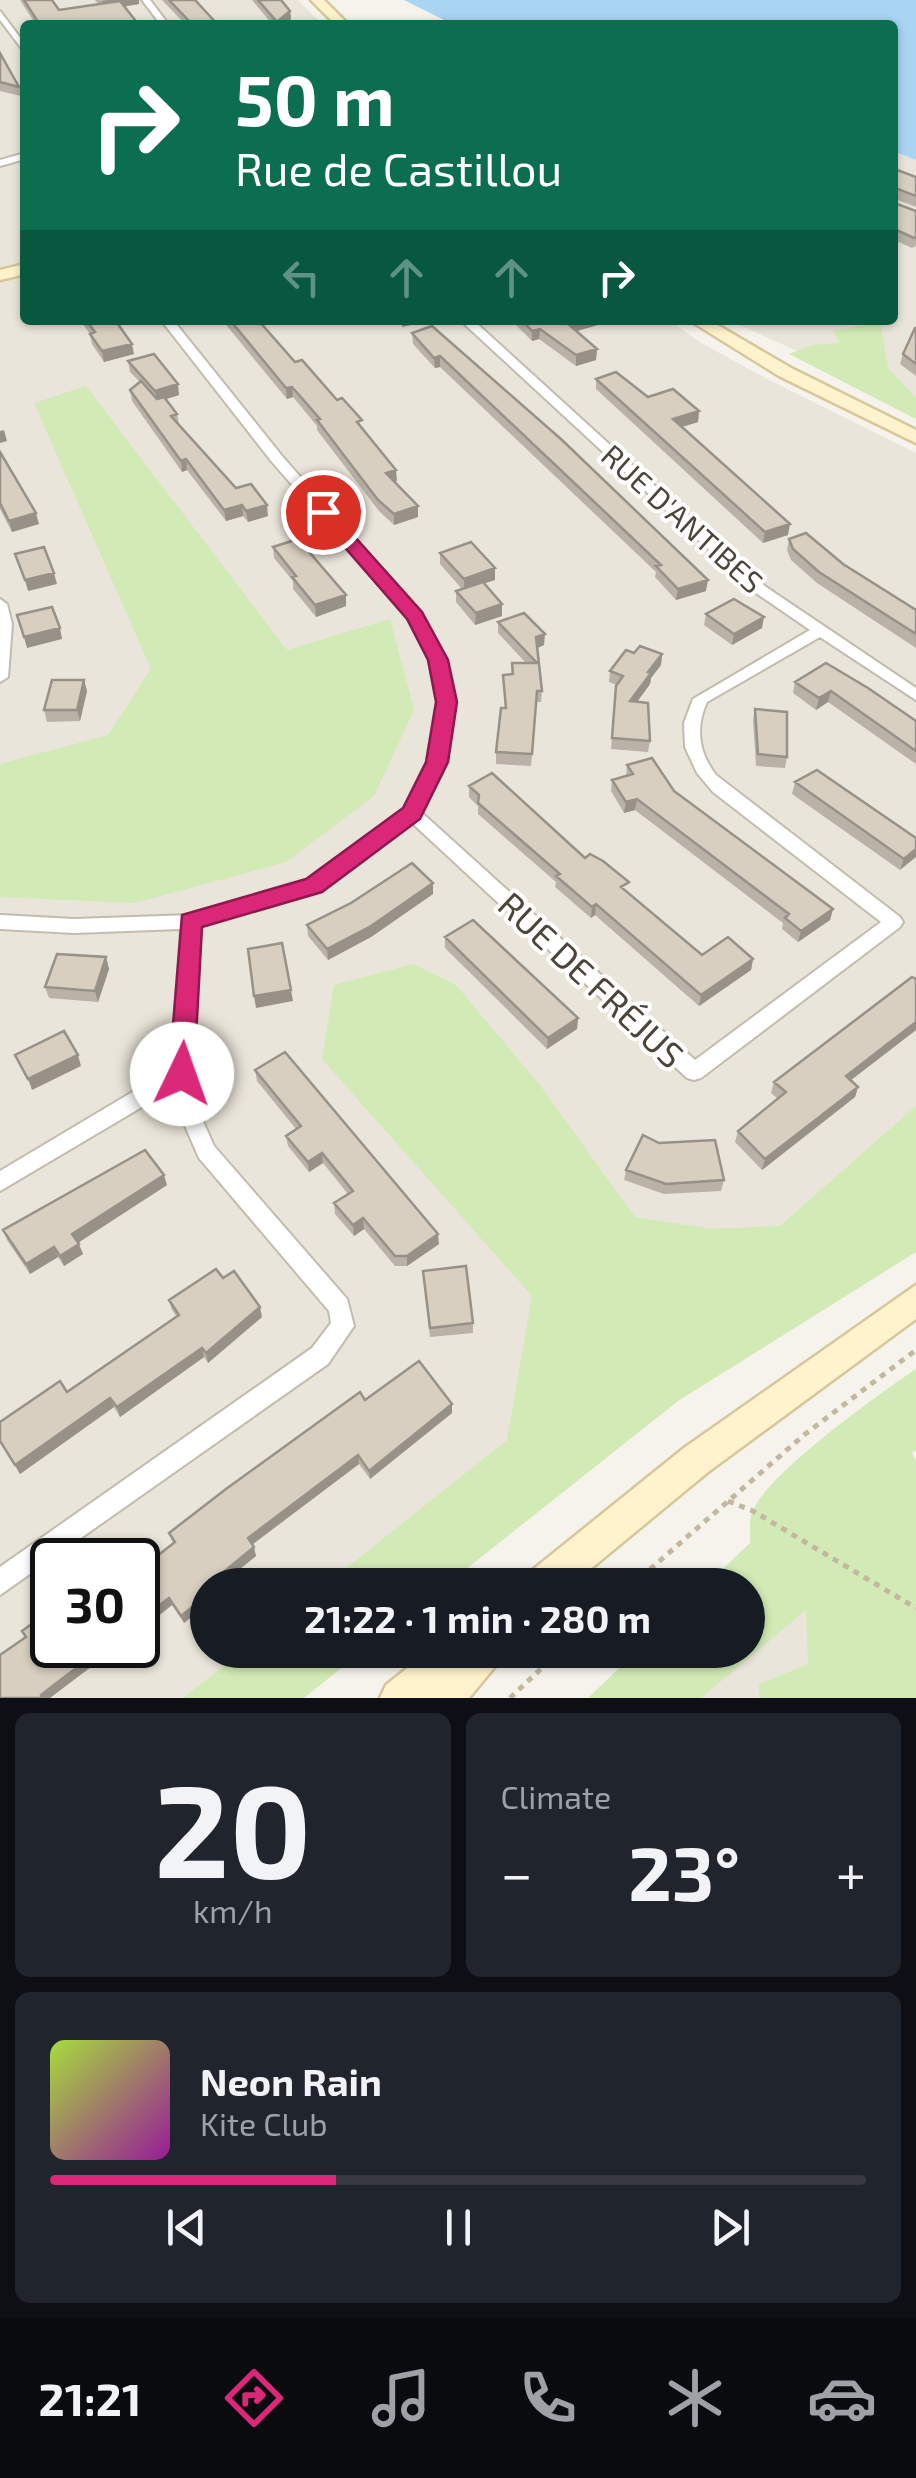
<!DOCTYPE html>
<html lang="en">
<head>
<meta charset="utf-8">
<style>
	:root { --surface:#171b24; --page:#20242c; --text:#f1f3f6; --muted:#9ea1a6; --line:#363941; --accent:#db2777 }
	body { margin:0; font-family:"Exo 2",sans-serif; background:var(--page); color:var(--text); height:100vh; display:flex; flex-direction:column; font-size:38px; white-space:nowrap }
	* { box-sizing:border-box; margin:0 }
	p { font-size:32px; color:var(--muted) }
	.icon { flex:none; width:55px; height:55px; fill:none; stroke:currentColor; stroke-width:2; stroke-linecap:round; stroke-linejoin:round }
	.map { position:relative; height:1698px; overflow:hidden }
	.side { display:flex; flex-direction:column; gap:15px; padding:15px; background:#0d0f14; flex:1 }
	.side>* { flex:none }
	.banner { position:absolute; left:20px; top:20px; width:878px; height:305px; border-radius:10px; box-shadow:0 2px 8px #0004; background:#0b6e4f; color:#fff; overflow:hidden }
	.speed { position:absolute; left:30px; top:1538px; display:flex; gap:20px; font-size:50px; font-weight:700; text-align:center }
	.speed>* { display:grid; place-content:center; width:130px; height:130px; border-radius:50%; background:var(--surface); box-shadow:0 2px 8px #0004; line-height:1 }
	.speed .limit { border:5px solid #111; border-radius:15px; background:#fff; color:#111 }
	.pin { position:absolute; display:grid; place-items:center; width:85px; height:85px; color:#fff; margin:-42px; border:5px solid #fff; border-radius:50%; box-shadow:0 2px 10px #0007 }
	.me { position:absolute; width:110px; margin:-55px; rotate:3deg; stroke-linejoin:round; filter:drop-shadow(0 0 8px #0008) }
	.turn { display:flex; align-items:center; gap:35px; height:210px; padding:0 50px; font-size:45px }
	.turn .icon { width:130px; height:130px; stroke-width:2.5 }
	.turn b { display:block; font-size:70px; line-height:85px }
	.lanes { display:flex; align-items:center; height:95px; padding:0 50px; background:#0003; justify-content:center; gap:50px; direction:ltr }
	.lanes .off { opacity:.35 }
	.big { font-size:75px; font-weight:700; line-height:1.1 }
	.side .widget { flex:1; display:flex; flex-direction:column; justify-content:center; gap:15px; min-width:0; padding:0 35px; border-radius:15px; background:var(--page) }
	.side .dial { align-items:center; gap:0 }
	.dial b { font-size:130px; line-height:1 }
	.song { display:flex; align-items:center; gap:30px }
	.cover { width:120px; height:120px; border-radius:15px; background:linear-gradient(135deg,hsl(80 70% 55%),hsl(300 70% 35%)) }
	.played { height:10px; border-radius:5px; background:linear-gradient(90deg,var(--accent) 35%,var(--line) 35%) }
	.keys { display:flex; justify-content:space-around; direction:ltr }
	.heat { display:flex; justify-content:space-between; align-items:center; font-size:55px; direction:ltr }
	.side .tiles { flex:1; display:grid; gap:15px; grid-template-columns:1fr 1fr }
	.widget:last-child { grid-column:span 2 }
	.trip { position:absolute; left:190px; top:1568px; width:575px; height:100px; border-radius:50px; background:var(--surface); box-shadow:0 2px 8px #0004; font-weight:700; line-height:100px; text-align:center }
	.dock { display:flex; height:160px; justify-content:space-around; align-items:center; background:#090b0e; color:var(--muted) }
	.dock .icon { width:70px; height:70px }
	.dock .selected { color:var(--accent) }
	.dock b { font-size:45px; color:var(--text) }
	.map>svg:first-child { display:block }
</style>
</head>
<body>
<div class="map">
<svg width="916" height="1698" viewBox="0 0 916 1698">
	<rect width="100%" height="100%" fill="#f6f3ec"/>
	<path fill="#eae5da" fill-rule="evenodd" d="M0,0h298l25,25h-298v295h643l35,24 64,35 149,74v763l-550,369h-158v65h78l-60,48h-226zM52,1560h86v85h-86z
		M893,151l23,9v244l-188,-84h164z
		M916,1512v186h-231l63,-48z"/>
	<path fill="#d2eab5" d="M880,322l8,46 28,30v21l-127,-65 23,-9 28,-2 -7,-12z
		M86,386l201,264 103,-31 24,91 -40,86 -88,66 -151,41 -135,-6v-133l108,-29 43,-66 -117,-266z
		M413,964l43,21 83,99 96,133 76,12 69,-3 136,-120v146l-238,149 -232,184h-121l182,-145 25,-144 -210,-237 12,-74z
		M916,1369v81l-4,3 4,8v237h-157v-14l49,-20 -2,-54 -105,88h-113l50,-48h110v-65h-42l44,-42c0,-9 -1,-22 2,-31 15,-38 128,-119 164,-143z
		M244,1650h120l-60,48h-121z"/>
	<path fill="#a9d4f2" d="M404,0h512v160l-23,-9 -1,-126h-438z"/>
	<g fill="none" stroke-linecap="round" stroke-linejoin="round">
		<defs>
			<path id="street" d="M142,0h8l19,25h-8z
				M0,11l25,33v9l-25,-33z
				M25,153v6l-25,7v-6z
				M161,320h12l109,136 138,157 26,46 8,43 -9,60 -24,50 274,248 186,-138 -168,-130 -16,-19 -12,-26 -1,-24 9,-24 117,-69 -54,-37 -296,-273h13l293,267 150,101v12l-96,-63 -113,65c-12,26 -8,51 9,73l184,142 3,5 -3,5 -199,151 -7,2 -7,-2 -276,-256 -91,69 -120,35 -9,147 7,37 16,36 133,153 7,27 -26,38 -328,231v-28l312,-219 19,-25 -2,-12 -130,-153 -21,-48 -4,-22 -174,103v-20l171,-102 10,-140 -107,4 -74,-4v-14l74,4 117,-4 117,-34 97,-72 24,-47 9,-60 -8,-43 -21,-41 -137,-156z
				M0,599l7,5 5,20 -4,53 -8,5z"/>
			<path id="secondary" d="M311,0h13l25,25h-13z
				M25,264v10l-25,6v-10z
				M689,320h20l82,48 125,62v13l-137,-67z
				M916,1285v34l-208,153 -137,113h-46l5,-13 154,-124z
				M430,1650h74l-6,13 -29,35h-89l6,-13z"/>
		</defs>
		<use href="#street" stroke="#c2bbae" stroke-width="4"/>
		<use href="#secondary" stroke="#d6c79b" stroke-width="5"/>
		<path stroke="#c4b79f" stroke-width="5" stroke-dasharray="6 6" stroke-linecap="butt" d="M728,1501l25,10 163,97
			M632,1585l172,-150 112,-85
			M510,1698l51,-48"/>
		<use href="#street" fill="#fff" fill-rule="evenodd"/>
		<use href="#secondary" fill="#fff3cd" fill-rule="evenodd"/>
	</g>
	<path fill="#bab2a6" d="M20,0h32l7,10 39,-6 -3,-4h44v4l-103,21z
		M162,0h33l23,25h-32z
		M252,0h29l9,11 1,8 -8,6h-10z
		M0,53l19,34 2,9 -21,-5z
		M892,168l24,9v30l-24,-9z
		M892,202l24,9v35l-4,2 -20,-9z
		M80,320h38l16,34 -30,8 -12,-18 -2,-10z
		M222,320h36l37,42 67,66 35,53 -3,1 24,24v11l-24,8 -15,-14 -62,-81v-4l-24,-29 -6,2z
		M511,320h105l-40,11 21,18 -1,11 -20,6 -37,-27 -7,2z
		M753,320h47l-1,4z
		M916,328v48l-16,-12 3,-10z
		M412,333l294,258 -30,9 -21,-23 1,-5 -216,-205 -5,1 -22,-24z
		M128,361l51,34 -13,4 11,15 2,10 57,64 32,28 -20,6 -5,-6 -17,5 -39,-51 -5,2 -50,-71 -2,-11 10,-8 -10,-10z
		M596,379l52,18 51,14 -1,11 -16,5 106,108 -25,8 -167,-154z
		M0,453l39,71 -27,8 -12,-23z
		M789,539l54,25 73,46v38l-99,-65 -26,-23 -4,-10z
		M273,547l73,59 -30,11 -23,-28v-8l-19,-23z
		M440,553l55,27 -11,3 18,33 -27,9 -19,-23v-11l6,-2 -22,-25z
		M706,614l56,14 -30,17 -28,-20z
		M498,622l46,23 -7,3 5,43 -1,11h-4l-6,64 -35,-2v-12l9,-44 -2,-33h8l1,-12h14l-28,-30z
		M634,653l28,1 -1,11 -10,13 -1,6 -13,18 13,39 -2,11 -37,-3 5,-64 -7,-3 1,-11z
		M826,663l90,58v43l-88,-62 -12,8 -23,-17 2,-11z
		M84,680l3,11 -7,30 -33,1 -3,-12z
		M755,709l32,48 -2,11 -29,-2 -3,-46z
		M627,765l47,26 159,118 -3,11 -32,22 -16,-13 1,-6 -148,-113 -11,3 -13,-22 1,-11 14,-4z
		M795,782l121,56 -16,32 -108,-76z
		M469,786l116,72 117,97 51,4 -2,11 -52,36 -104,-91 -4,3 -36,-31 1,-5 -78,-68v-8l-9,-9z
		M433,883v11l-62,43 -43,23 -20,-24 -1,-11z
		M445,937l133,81 -1,11 -30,20 -102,-101z
		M106,957l3,12 -11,33 -49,-4 -4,-11z
		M916,979v51l-65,50 7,7 -3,10 -93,73 -27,-28 3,-11 40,-32 -7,-6 3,-11z
		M255,1070l184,174 -32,22h-12l-31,-37 -10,7 -19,-22 -1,-11 14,-9 -25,-31 -14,9 -21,-26 -2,-10 10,-7 -39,-48z
		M626,1170l98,10 -3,11 -57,3 -40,-14z
		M167,1185l-89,58 5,11 -19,12 -6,-9 -28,17 -23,-34 -4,-10z
		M223,1278l39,39 -54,46 -4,-6 -84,60 -6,-10 -94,67 -20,-32 67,-50 109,-76 -4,-6 -3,-10z
		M424,1281l49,42v10l-43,4z
		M365,1400l87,13 -82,66 -11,-15 -107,81 4,11 -31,25 -41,42 -12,-18 -34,27v-61l35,-28 -4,-10z"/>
	<path fill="#979187" d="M109,0h30v4l-36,5 -1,-8z
		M290,11l1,8 -8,6h-6v-3z
		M402,320h22v2l-22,5z
		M579,320h37l-50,14 1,-11z
		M540,329l-1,10 -7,2v-10z
		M132,344l2,10 -30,8 -2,-11z
		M597,349l-1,11 -20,6v-11z
		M440,356v11l-5,1 -1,-10z
		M178,384l1,11 -22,7 -2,-11z
		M292,387l1,10 -6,2 -1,-11z
		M699,411l-1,11 -26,8 1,-11z
		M4,430l3,11 -7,2v-12z
		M186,459l1,11 -5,2 -1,-11z
		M396,470l1,11 -11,3v-11z
		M242,505l1,11 -17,5 -2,-11z
		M267,505l1,11 -20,6 -2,-11z
		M418,506v11l-24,8v-11z
		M36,513l3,11 -27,8 -3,-11z
		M790,524l-2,11 -25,8 2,-11z
		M495,568v12l-31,10v-11z
		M54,573l3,11 -29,7 -3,-11z
		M708,580l-2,11 -30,9 2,-11z
		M346,595v11l-30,11 -1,-12z
		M502,604v12l-27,9 1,-12z
		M764,617l-2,11 -30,17 2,-11z
		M60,628l2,11 -35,9 -3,-11z
		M545,634l-1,11 -9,4 1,-12z
		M662,654l-1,11 -10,13 -1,6 -21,29 1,-12z
		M84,680l3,11 -7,30 -3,-11z
		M831,691l-3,11 -12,8 3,-12z
		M637,799l-2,11 -11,3 2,-11z
		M916,849v8l-16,13 4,-11z
		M433,883v11l-62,43 -43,23 -1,-11z
		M596,904l-1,11 -4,3 1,-11z
		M833,909l-3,11 -32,22 3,-11z
		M106,957l3,12 -11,33 -3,-11z
		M753,959l-2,11 -52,36 2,-11z
		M291,990l2,11 -37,7 -2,-12z
		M578,1018l-1,11 -30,20 1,-11z
		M916,1022v8l-74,57 4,-11z
		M78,1055l3,11 -49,24 -4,-11z
		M858,1087l-3,10 -93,73 3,-11z
		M322,1153l1,10 -14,9 -1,-10z
		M164,1175l3,10 -91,59 -4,-10z
		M363,1218l1,11 -10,7 -1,-11z
		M438,1234l1,10 -32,22v-10z
		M79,1244l4,10 -19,12 -4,-10z
		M54,1247l4,10 -28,17 -4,-10z
		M260,1307l2,10 -54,46 -2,-10z
		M202,1348l2,9 -84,60 -3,-10z
		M110,1398l4,9 -94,67 -5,-9z
		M452,1404v9l-82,66 -1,-8z
		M358,1455l1,9 -109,82 -2,-8z
		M254,1547l2,9 -31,25 1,4h-7l2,-11z
		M208,1594v10l-24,19 -3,-7z
		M169,1598l3,7 -34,27v-11z
		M106,1645h14l-70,53h-8l-1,-3z"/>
	<path fill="#d8cfc1" stroke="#979187" stroke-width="2.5" d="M24,0h28l7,10 61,-9 19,24h-100h1z
		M169,0h26l23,25h-25z
		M258,0h23l9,11 -13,11z
		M0,53l19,34 -19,-5z
		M892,168l24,9v19l-21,-8 -3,2z
		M892,202l24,9v26l-2,1 -22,-10z
		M86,320h29l17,24 -30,7 -12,-17 5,-2z
		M230,320h28l37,42 7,-2 35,40 5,-2 20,22 -5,2 39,48 -10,3 32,33 -24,8 -16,-14 -61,-80 3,-1 -28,-32 -6,1z
		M522,320h57l-12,3 30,26 -21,6 -36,-26 -8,2z
		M432,326l130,114 146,140 -30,9 -22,-23 5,-1 -221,-209 -6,2 -22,-25z
		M915,328h1v36l-13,-10z
		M154,354l24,30 -23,7 -27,-30z
		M616,372l32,25 25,-8 26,22 -26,8 117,105 -25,8 -169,-153z
		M141,381l16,18 7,-2 13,17 -6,2 65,72 15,-4 16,21 -21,6 -4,-6 -18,5 -38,-51 -5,2 -51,-71z
		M0,452l36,61 -27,8 -9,-18z
		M806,533l37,31 73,46v24l-97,-62 -26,-23 -4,-10z
		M298,539l48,56 -31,10 -23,-28 4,-1 -23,-29z
		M471,542l24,26 -31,11 -24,-26z
		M44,547l10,26 -29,7 -10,-26z
		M483,582l19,22 -26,9 -20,-22z
		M734,599l30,18 -30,17 -28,-20z
		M52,607l8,21 -36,9 -7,-22z
		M524,613l21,21 -9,3 6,54h-5l-5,63 -36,-2 5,-44h5l-3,-33 10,-1 -1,-11h25l-39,-41z
		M640,646l22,8 -14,18 3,1 -21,28 18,2 2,38 -38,-3 4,-52 7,-10 -13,-5 16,-21 8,3z
		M826,663l42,25 48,33v30l-85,-60 -12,7 -24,-16z
		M52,680h32l-7,30h-33z
		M755,709l32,3v45l-29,-3z
		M652,758l22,33 159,118 -32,22 -16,-13 4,-4 -152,-115 -11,3 -14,-22 21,-6 -6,-9z
		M817,770l99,68v11l-12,10 -109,-77z
		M492,773l93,85 5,-4 13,7 26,21 -8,5 81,68 26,-18 25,22 -52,36 -105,-91 -4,3 -36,-31 4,-2 -82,-71 1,-8 -10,-9z
		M412,863l21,20 -62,43 -44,23 -20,-24 44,-22z
		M473,920l105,98 -30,20 -103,-101z
		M282,943l9,47 -37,6 -6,-47z
		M57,954l49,3 -11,34 -50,-4z
		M912,977l4,2v43l-70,54 12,11 -93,72 -27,-28 48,-39 -12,-10z
		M64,1031l14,24 -50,24 -13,-24z
		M285,1052l153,182 -31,22h-12l-32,-38 -10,7 -19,-22 19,-12 -31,-38 -14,9 -22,-26 15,-10 -46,-56z
		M643,1135l16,8 56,-3 9,40 -58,4 -40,-14z
		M145,1150l19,25 -92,59 7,10 -19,12 -6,-9 -28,17 -23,-34z
		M466,1266l7,57 -43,5 -7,-57z
		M216,1269l7,9 11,-7 26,36 -54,46 -4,-5 -85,59 -7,-9 -95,67 -15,-24v-19l60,-41 7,11 112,-77 -10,-15z
		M419,1361l33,43 -83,67 -11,-16 -110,83 6,9 -33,27 3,6 -5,5h-11v9l-27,22 -12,-18 -31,23v-50l37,-29 -6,-9 57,-44 134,-97 5,8z
		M52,1609v36h54l-65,50 1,3h-42v-43l26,-18 -4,-6z"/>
	<path fill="#db2777" stroke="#8e194d" stroke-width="2.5" d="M323,506l6,2 93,104 26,48 9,42 -9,60 -28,57 -98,73 -120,35 -8,147 -3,7 -9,3 -10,-3 -3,-7 13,-159 124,-36 97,-71 23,-46 10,-60 -8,-42 -21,-41 -93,-107z"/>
	<g text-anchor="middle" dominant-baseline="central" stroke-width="8" stroke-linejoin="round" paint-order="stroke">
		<g font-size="30" fill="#4b4439" stroke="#fff">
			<text transform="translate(683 518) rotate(42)">RUE D'ANTIBES</text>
		</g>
		<g font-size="35" fill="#4b4439" stroke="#fff">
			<text transform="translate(592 979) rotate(43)">RUE DE FRÉJUS</text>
		</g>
	</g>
</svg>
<div class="speed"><div class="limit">30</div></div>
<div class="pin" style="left:323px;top:512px;background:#d93025"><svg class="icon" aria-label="arrive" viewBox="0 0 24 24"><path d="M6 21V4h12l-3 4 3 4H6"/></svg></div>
<svg class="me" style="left:182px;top:1074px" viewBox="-20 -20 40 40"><circle r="19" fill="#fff"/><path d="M0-13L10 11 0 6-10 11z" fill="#db2777"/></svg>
<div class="trip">21:22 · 1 min · 280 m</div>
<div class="banner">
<div class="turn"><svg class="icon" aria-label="right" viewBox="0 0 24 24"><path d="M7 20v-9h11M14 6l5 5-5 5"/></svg><div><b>50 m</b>Rue de Castillou</div></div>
<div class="lanes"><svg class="icon off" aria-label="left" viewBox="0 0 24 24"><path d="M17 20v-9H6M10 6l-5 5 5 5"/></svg><svg class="icon off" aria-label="ahead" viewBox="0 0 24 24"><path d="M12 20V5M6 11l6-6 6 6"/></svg><svg class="icon off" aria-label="ahead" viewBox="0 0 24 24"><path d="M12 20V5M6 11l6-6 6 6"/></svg><svg class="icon" aria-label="right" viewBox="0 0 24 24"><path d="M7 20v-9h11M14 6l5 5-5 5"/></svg></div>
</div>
</div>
<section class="side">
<div class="tiles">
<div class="widget dial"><b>20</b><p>km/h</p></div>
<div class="widget"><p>Climate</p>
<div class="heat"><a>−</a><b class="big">23°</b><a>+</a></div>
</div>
<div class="widget">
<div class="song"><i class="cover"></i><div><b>Neon Rain</b><p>Kite Club</p></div></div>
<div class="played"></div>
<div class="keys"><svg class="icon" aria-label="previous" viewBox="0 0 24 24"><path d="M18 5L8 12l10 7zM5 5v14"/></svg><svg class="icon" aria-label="pause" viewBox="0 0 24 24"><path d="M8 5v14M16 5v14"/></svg><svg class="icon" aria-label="next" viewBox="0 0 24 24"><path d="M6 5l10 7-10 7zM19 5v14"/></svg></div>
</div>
</div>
</section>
<nav class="dock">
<b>21:21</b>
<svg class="icon selected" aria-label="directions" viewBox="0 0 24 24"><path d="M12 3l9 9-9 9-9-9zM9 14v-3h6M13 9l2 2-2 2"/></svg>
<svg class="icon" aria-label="music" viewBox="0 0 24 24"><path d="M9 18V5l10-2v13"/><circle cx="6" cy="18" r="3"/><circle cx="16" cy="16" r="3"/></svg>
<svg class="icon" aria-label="phone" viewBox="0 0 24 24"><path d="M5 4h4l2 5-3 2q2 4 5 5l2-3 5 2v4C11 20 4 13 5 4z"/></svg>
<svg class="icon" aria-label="climate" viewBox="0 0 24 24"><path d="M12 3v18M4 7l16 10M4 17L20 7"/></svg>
<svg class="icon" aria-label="car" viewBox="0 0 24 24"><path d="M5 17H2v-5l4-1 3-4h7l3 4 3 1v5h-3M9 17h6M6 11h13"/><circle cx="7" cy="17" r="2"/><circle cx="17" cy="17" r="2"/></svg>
</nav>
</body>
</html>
